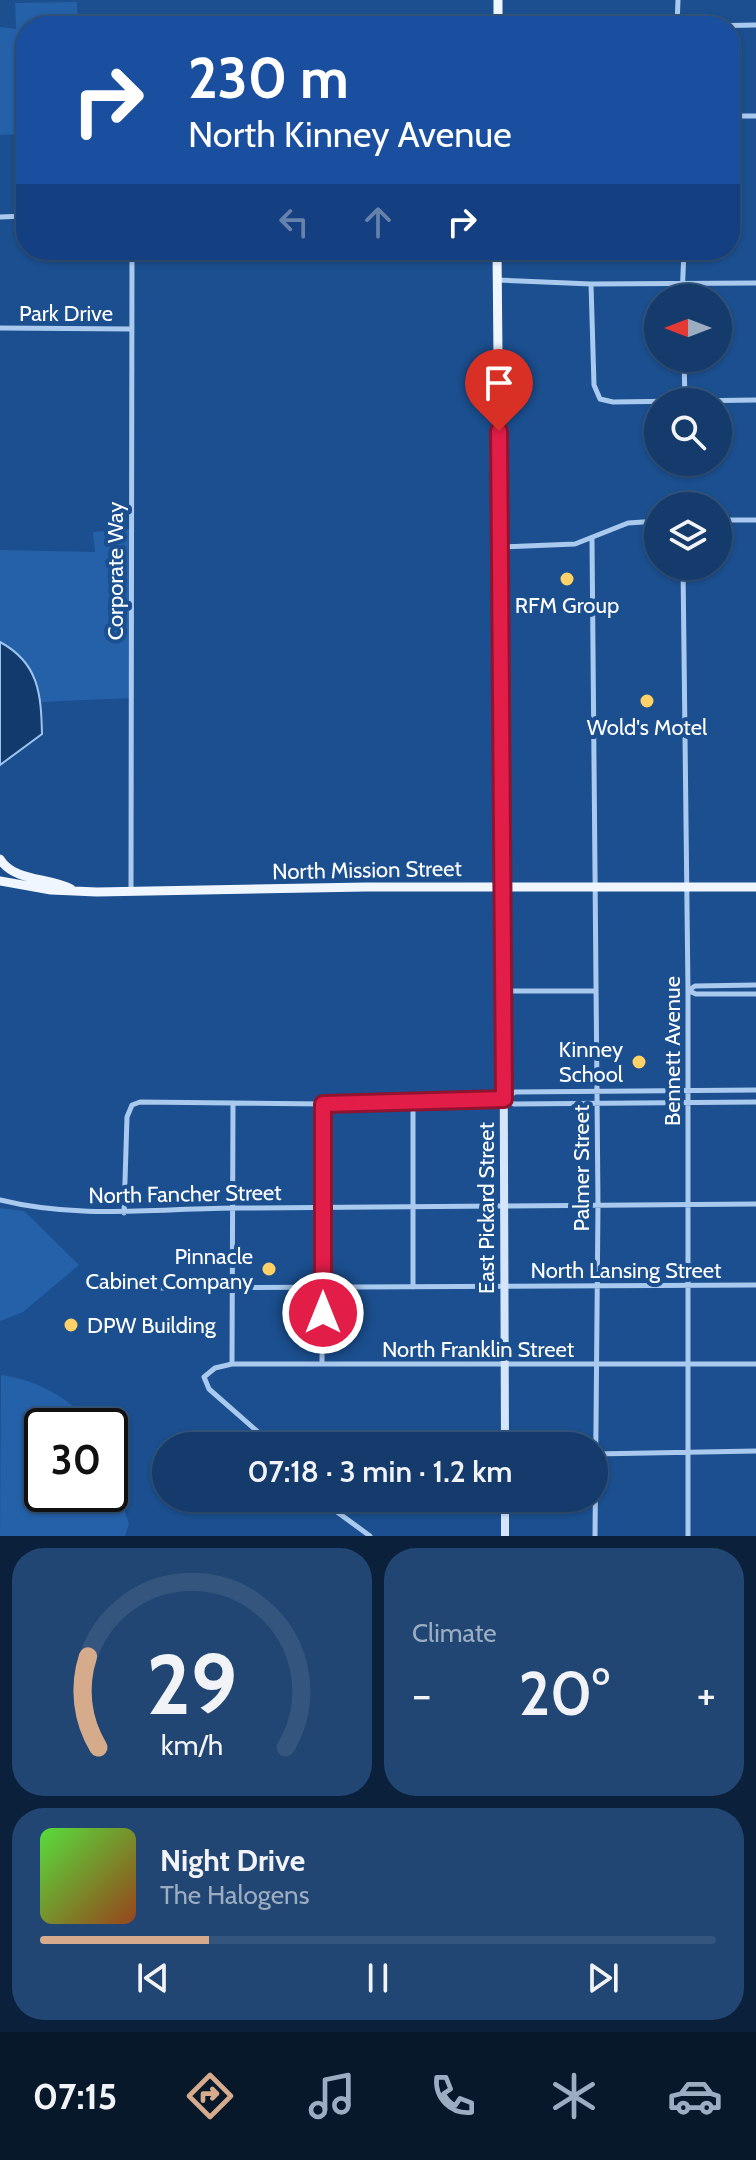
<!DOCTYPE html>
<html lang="en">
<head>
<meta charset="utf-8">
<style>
	:root { --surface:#143b6b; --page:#214673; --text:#f1f3f6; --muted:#9dadc1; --line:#33557e; --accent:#d6ab8b }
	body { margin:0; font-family:Cabin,sans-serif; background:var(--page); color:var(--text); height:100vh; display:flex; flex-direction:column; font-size:30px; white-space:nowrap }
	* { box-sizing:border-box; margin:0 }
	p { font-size:26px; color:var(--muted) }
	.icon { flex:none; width:44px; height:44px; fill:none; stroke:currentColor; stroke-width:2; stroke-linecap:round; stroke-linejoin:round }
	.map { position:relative; height:1536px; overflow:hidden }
	.details { display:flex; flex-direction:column; gap:12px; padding:12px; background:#0b203b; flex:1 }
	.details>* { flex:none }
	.top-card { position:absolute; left:16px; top:16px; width:724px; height:244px; border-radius:32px; box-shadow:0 2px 6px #0004,0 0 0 2px var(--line); background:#1a4fa0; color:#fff; overflow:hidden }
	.needle { width:52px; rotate:270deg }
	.controls { position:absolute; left:644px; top:284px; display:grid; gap:16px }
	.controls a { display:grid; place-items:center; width:88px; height:88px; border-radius:50%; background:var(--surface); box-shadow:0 2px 6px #0004,0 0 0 2px var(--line); font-size:40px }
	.speed { position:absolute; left:24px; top:1408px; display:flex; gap:16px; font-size:40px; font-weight:700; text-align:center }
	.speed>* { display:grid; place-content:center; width:104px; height:104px; border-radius:50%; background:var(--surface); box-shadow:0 2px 6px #0004,0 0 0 2px var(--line); line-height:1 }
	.speed .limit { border:4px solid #111; border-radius:12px; background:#fff; color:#111 }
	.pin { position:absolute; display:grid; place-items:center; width:68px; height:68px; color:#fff; margin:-82px -34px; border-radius:50% 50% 50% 0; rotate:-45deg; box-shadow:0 0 8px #0007 }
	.pin .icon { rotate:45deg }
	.me { position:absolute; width:88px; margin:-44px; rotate:0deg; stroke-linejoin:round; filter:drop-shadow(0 0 6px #0008) }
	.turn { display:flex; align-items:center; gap:28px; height:168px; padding:0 40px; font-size:36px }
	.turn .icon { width:104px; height:104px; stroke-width:2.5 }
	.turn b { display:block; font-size:56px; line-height:68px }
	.lanes { display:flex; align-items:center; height:76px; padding:0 40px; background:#0003; justify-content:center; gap:40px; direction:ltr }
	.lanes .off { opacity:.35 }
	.big { font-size:60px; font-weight:600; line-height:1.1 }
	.details .card { flex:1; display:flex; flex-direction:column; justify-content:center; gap:12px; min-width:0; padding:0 28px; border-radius:32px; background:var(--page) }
	.details .dial { align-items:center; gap:0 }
	.dial svg { height:208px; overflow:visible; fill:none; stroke:var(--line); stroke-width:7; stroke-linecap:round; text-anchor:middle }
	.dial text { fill:var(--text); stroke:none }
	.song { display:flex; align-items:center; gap:24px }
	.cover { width:96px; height:96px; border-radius:12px; background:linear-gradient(135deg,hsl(110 70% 55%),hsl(20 70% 35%)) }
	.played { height:8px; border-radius:4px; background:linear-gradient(90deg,var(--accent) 25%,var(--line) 25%) }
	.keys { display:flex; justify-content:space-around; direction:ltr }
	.heat { display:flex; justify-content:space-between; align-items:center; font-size:44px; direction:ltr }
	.details .tiles { flex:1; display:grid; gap:12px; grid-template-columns:1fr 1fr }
	.card:last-child { grid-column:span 2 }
	.trip { position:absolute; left:152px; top:1432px; width:456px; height:80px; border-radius:40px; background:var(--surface); box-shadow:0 2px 6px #0004,0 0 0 2px var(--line); font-weight:600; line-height:80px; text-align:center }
	.dock { display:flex; height:128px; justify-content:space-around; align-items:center; background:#08182b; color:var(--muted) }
	.dock .icon { width:56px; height:56px }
	.dock .selected { color:var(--accent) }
	.dock b { font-size:36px; color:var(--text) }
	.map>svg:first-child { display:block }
</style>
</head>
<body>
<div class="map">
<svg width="756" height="1536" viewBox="0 0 756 1536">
	<rect width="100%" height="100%" fill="#1b4f8f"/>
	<path fill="#2461a8" d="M77,2l1,24h-52v108l-26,1v-108l16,2 -1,-26z
		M131,529l1,169 -91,4c-7,-26 -17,-47 -41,-60v-92l95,2 -2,-20z
		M0,1208l24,3 55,54 -56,47 -23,9z
		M1,1375c35,4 70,24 93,51h-52v68h68v-27l19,57 -4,12h-125z"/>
	<path fill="#123a6d" stroke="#9cc4f0" stroke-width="2" d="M0,642c39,21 41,52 42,92l-42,31z"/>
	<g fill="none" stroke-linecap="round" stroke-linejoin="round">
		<path stroke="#a9c9ee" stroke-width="5" d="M677,26l1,-26
			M704,26l52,-1
			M730,116h26
			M0,217l26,-1
			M497,280l94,4 165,-1
			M591,284l3,101 6,14 13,3 143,-2
			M682,298l2,-48
			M0,328l132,1
			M684,358l1,43
			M718,520h38
			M592,539l6,665 -3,332
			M500,547l75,-3 53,-21 30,-2
			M683,566l5,425v545
			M131,891l1,-641
			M689,990l6,-4 61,-1
			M504,991h92
			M689,991l7,3h60
			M505,1099l10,-7 241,-2
			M0,1200c80,20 160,8 241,8 172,0 343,-4 515,-4
			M124,1213l3,-96 5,-12 8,-3 183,2 181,-5 10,5 242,-2
			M413,1287v-187
			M161,1288l595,-3
			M232,1364l1,-261
			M322,1364l1,-260
			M274,1446l-65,-57 -5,-12 11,-9 17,-4h524
			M594,1454l162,-3
			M318,1498l52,38"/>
		<path stroke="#d6e6fa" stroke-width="8" d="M503,886l2,560
			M505,1498v38"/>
		<path stroke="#f0f6ff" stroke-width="9" d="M498,26v-26
			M497,250l6,636
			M0,859c14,23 49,18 71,30
			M0,881l51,9 46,2 269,-5h390"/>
	</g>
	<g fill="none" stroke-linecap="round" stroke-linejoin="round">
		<defs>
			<path id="route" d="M323,1313v-209l181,-5 -5,-668"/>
		</defs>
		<use href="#route" stroke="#92132f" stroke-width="20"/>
		<use href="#route" stroke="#e11d48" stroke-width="14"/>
	</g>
	<g fill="#ffd166" stroke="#1b4f8f" stroke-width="3">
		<circle cx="567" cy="579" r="8"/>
		<circle cx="647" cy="701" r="8"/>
		<circle cx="639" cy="1062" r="8"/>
		<circle cx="269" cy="1269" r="8"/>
		<circle cx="71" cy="1325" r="8"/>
	</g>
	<g text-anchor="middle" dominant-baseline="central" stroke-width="8" stroke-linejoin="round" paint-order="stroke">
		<g font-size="22" fill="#fff" stroke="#1b4f8f">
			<text x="66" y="313">Park Drive</text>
			<text transform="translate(115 571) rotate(-90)">Corporate Way</text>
			<text transform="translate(367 870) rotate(-1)">North Mission Street</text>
			<text transform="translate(672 1051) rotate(-90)">Bennett Avenue</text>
			<text transform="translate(581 1168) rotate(-90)">Palmer Street</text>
			<text transform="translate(185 1194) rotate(-1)">North Fancher Street</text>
			<text transform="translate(486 1208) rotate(-90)">East Pickard Street</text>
			<text x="626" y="1270">North Lansing Street</text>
			<text x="478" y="1349">North Franklin Street</text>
		</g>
		<g font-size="22" fill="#fff" stroke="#1b4f8f">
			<text x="567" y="605">RFM Group</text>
			<text x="647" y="727">Wold's Motel</text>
			<text x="623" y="1049" text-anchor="end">Kinney<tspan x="623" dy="25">School</tspan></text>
			<text x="253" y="1256" text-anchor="end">Pinnacle<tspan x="253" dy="25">Cabinet Company</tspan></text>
			<text x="87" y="1325" text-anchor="start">DPW Building</text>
		</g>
	</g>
</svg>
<div class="controls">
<a><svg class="needle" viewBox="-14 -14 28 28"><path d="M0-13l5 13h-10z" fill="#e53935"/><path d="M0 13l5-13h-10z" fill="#9dadc1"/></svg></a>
<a><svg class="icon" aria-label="search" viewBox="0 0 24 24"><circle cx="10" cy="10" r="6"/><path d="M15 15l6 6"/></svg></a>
<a><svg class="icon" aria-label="layers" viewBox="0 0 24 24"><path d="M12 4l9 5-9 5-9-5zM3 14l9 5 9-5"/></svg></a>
</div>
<div class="speed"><div class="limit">30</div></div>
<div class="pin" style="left:499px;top:431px;background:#d93025"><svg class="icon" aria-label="arrive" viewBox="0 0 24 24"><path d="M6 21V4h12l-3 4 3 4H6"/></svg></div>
<svg class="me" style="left:323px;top:1313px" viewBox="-20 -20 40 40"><circle r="17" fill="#e11d48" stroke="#fff" stroke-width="3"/><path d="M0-11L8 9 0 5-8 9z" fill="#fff"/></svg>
<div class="trip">07:18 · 3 min · 1.2 km</div>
<div class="top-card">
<div class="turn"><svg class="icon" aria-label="right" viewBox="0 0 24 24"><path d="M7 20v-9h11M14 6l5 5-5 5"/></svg><div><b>230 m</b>North Kinney Avenue</div></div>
<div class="lanes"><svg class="icon off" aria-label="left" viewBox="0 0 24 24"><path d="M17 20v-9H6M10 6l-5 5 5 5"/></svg><svg class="icon off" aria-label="ahead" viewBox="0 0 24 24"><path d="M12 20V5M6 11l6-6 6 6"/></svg><svg class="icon" aria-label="right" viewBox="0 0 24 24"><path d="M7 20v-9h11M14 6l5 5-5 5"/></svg></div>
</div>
</div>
<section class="details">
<div class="tiles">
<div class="card dial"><svg viewBox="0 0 100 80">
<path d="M14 69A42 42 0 1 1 86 69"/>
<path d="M14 69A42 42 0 0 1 10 34" stroke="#d6ab8b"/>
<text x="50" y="56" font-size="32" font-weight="700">29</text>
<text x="50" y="72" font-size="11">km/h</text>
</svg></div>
<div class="card"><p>Climate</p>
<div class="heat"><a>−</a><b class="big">20°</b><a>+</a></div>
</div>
<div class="card">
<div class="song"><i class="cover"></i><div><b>Night Drive</b><p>The Halogens</p></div></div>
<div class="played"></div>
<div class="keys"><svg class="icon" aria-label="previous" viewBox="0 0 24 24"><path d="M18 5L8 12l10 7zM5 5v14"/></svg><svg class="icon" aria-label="pause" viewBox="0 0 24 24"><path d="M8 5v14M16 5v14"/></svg><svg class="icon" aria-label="next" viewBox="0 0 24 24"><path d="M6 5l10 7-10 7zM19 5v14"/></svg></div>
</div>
</div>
</section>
<nav class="dock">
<b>07:15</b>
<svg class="icon selected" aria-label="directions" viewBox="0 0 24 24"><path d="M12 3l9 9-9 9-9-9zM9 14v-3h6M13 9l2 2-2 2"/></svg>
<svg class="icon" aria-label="music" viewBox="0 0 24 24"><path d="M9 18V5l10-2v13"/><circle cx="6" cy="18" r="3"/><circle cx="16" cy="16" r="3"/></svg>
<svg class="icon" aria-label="phone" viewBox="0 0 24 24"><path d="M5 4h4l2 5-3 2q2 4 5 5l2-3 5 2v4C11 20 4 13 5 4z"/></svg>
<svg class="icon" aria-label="climate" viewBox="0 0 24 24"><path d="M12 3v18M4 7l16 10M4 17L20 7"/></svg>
<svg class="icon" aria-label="car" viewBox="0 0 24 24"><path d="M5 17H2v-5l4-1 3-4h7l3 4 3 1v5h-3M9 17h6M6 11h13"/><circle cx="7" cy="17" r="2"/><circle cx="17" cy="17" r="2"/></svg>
</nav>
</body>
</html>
